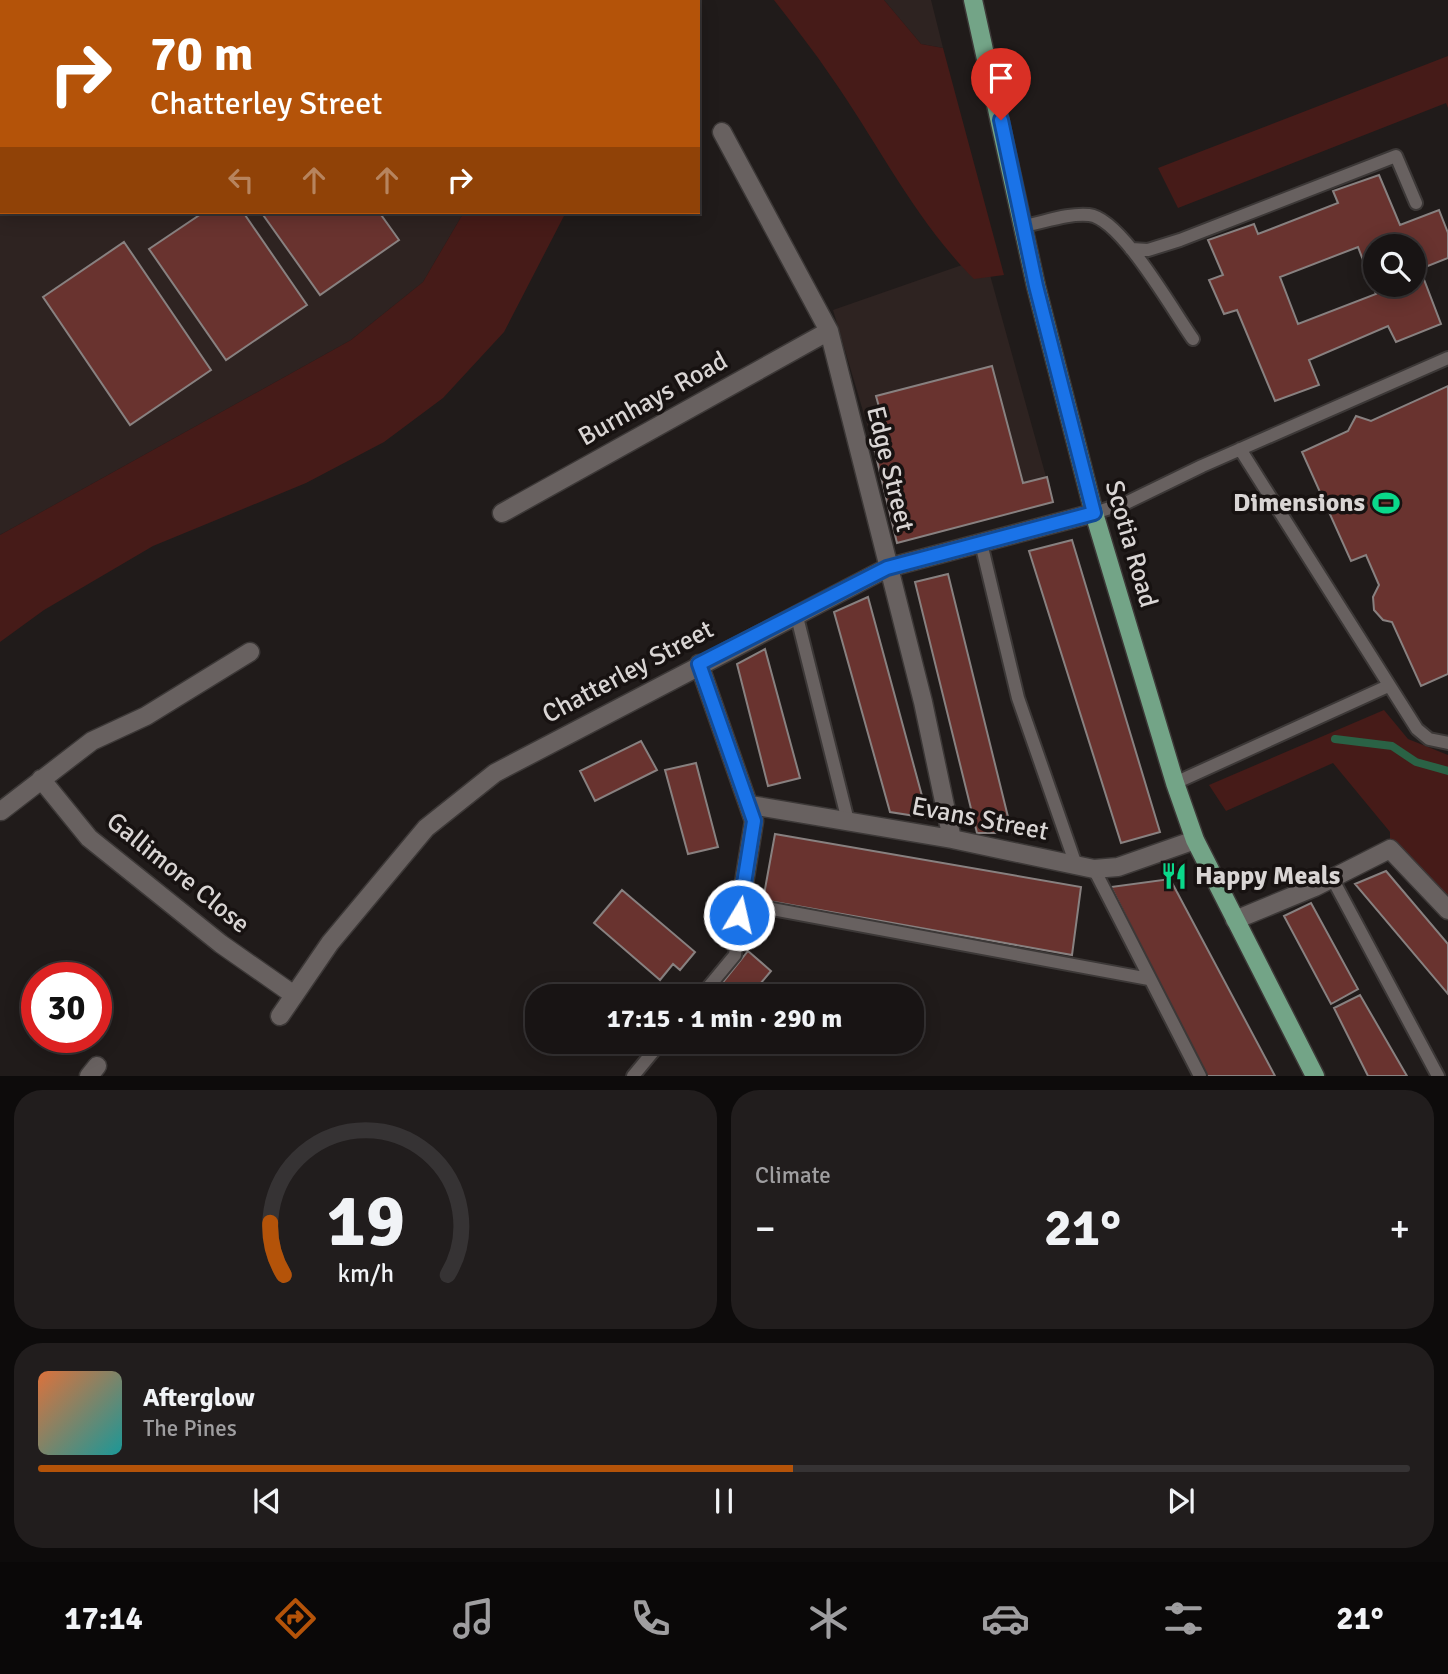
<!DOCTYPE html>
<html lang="en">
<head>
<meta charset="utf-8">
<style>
	:root { --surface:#181414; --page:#211d1d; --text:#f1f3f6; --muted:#9f9ea0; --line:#363334; --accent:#b45309 }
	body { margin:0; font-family:Signika,sans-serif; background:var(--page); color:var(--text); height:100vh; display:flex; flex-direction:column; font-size:26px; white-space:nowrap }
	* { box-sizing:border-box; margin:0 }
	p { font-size:23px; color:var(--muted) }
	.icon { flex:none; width:38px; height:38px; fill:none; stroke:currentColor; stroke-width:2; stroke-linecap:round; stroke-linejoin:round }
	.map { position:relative; height:1076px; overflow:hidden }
	.details { display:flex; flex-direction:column; gap:14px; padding:14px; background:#0d0b0b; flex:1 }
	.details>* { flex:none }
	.hud { position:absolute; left:0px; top:0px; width:700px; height:214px; box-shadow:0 4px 18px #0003,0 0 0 2px var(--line); background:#b45309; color:#fff; overflow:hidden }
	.buttons { position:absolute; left:1363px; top:234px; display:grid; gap:14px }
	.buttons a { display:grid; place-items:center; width:63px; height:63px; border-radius:50%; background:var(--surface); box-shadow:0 4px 18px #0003,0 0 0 2px var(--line); font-size:35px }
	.speed { position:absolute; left:21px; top:962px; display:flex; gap:14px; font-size:35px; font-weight:700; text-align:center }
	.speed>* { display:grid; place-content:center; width:91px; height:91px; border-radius:50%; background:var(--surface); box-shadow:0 4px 18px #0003,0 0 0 2px var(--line); line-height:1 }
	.speed .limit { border:10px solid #d22; background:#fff; color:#111 }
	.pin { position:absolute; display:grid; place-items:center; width:60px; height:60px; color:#fff; margin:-72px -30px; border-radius:50% 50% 50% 0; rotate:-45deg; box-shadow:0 0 7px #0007 }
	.pin .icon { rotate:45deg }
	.me { position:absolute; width:77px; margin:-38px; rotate:9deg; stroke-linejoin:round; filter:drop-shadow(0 0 5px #0008) }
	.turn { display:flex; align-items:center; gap:24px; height:147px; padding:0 35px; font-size:32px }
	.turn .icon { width:91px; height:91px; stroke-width:2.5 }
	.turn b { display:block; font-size:49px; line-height:60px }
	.lanes { display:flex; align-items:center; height:66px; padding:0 35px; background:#0003; justify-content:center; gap:35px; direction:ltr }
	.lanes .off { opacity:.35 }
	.big { font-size:52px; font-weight:800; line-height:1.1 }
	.details .tile { flex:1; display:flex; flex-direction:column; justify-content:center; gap:10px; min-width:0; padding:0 24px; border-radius:28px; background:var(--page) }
	.details .dial { align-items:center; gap:0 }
	.dial svg { height:182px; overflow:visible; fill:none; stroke:var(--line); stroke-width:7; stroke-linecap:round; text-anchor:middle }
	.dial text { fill:var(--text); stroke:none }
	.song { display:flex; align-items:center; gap:21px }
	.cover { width:84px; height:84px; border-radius:10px; background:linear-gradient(135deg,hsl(20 70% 55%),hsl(180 70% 35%)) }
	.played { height:7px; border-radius:4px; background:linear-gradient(90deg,var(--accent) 55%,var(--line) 55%) }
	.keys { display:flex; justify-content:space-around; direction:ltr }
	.heat { display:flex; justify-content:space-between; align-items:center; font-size:38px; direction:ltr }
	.details .tiles { flex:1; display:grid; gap:14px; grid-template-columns:1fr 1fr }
	.tile:last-child { grid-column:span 2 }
	.trip { position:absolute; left:525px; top:984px; width:399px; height:70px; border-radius:28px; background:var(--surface); box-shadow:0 4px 18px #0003,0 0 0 2px var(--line); font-weight:800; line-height:70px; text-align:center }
	.tab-bar { display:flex; height:112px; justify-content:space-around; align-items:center; background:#0a0808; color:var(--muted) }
	.tab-bar .icon { width:49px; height:49px }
	.tab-bar .on { color:var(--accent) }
	.tab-bar b { font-size:32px; color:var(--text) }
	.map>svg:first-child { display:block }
</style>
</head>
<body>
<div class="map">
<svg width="1448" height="1076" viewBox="0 0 1448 1076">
	<rect width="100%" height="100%" fill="#201b1a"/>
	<path fill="#2e2321" d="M0,0h546l-544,2v210h462l-41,70 -72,58 -351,195z
		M884,0h47l12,48 -22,-4z
		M985,257l68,245 -156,41 -23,-95 -41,-138z"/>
	<path fill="#461b18" d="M774,0h110l37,44 22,4 61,227 -30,4c-59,-59 -95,-134 -142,-201 -18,-27 -38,-52 -58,-78z
		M1448,56v52l-2,-5 -268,105 -20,-40z
		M464,212h102l-62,120 -61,66 -59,44 -78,41 -153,63 -109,64 -44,32v-107l351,-195 72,-58z
		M1384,710l24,29 40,16v160l-58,-66v-17l-57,-69 -107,48 -17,-26z"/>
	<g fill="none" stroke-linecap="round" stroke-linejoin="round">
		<path stroke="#2a6245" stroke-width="8" d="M1335,739l57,7 24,16 32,9"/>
	</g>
	<path fill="#69332f" stroke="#888180" stroke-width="2" fill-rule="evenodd" d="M1379,175l21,50 39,-15 9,23v25l-28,11 21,55 -45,18 -8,-16 -79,34 10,25 -44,16 -38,-91 -13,4 -15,-34 14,-5 -15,-35 46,-16 4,10 80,-31 -5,-12zM1358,247l18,47 -78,30 -18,-47zM1376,247h38v38h-38z
		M204,212h39l64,93 -81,55 -77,-111z
		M261,212h118l20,28 -79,55z
		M124,242l87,128 -81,55 -87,-128z
		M992,366l31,117 24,-6 6,25 -156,41 -23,-95 15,-4 -13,-48z
		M1448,386v288l-27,12 -29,-64 -9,-2 -9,-10 -1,-13 6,-12 -13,-30 -15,6 -49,-109 46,-21 8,-15 15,5z
		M1072,540l88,292 -39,11 -92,-292z
		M948,574l64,259h-35l-62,-251z
		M868,597l60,221 -38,-6 -56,-200z
		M765,649l35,129 -32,8 -31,-122z
		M641,741l16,29 -62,31 -15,-30z
		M696,763l22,84 -30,7 -23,-84z
		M775,834l306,53 -9,68 -309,-55z
		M1386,871l62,73v50l-93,-110z
		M1170,879l105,197h-70l-94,-189z
		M622,890l73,62 -15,18 -7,-6 -13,16 -66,-57z
		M1311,903l47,86 -27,15 -47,-88z
		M748,951l23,20 -21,25h-38z
		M1360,995l47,81h-39l-34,-68z"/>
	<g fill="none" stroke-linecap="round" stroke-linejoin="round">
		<defs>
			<path id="lane" d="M1024,226c21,-4 44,-13 65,-11 32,3 84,96 104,124
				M1131,249l17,1 32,-10 216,-84 20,47
				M1240,449l177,280 12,10 19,4
				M1094,513l32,-10 76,-37 246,-108
				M981,543l37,155 58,167
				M796,613l52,208
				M1175,783l213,-97
				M1094,869l106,207
				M1332,878l106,198
				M740,903l409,76
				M701,996l34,-41 4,-41
				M633,1076l29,-35"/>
			<path id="street" d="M369,2l1,-2
				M722,132l107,199 94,371 29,137
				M0,168l2,-1
				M502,513l327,-182
				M699,664l55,157 -15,93
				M41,779l48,59 132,106 73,51
				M751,805l201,34 142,30 24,-2 77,-27
				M1,811l91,-70 54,-25 104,-64
				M1235,920l80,-33 75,-38 58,61
				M280,1016l50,-73 96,-115 69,-55 392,-205 207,-55
				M89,1076l8,-10"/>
			<path id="primary" d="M973,0l63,286 58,227 81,270 20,57 120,236"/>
		</defs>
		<use href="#lane" stroke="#3c3837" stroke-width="16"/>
		<use href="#street" stroke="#3c3837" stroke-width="21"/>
		<use href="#primary" stroke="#3c3837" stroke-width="21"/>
		<use href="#lane" stroke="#686160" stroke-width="12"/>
		<use href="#street" stroke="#686160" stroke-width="18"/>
		<use href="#primary" stroke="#73a487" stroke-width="18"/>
	</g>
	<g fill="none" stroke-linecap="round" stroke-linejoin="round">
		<defs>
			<path id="route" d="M739,915l15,-94 -55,-157 188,-96 207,-55 -58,-227 -35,-166"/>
		</defs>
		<use href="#route" stroke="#114b97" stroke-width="18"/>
		<use href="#route" stroke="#1a73e8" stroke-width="12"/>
	</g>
	<defs>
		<symbol id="stadium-bare" viewBox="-9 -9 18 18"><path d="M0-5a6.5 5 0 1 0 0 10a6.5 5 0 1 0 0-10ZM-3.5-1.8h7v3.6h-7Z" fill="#0ad98b" stroke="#171211" stroke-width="2.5" paint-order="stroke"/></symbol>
		<symbol id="restaurant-bare" viewBox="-9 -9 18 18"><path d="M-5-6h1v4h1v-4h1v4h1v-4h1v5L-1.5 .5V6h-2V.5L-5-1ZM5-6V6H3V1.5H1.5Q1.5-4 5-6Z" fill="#0ad98b" stroke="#171211" stroke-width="2.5" paint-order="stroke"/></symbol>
	</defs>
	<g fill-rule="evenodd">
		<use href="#stadium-bare" x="1367" y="484" width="38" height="38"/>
		<use href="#restaurant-bare" x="1155" y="857" width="38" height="38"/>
	</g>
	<g text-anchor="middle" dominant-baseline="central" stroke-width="7" stroke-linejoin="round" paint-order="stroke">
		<g font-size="26" fill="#d9d5d4" stroke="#171211">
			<text transform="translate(653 399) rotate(-29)">Burnhays Road</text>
			<text transform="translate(890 469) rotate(76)">Edge Street</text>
			<text transform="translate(1131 544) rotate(74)">Scotia Road</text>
			<text transform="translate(628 672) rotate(-28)">Chatterley Street</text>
			<text transform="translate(980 819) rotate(11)">Evans Street</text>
			<text transform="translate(178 873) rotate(39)">Gallimore Close</text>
		</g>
		<g font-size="26" font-weight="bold" fill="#d9d5d4" stroke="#171211" text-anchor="end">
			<text x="1365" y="503">Dimensions</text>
			<text x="1195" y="876" text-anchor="start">Happy Meals</text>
		</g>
	</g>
</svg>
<div class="buttons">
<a><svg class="icon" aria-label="search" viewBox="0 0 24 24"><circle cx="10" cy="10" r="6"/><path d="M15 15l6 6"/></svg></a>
</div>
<div class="speed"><div class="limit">30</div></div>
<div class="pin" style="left:1001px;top:120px;background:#d93025"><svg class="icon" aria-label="arrive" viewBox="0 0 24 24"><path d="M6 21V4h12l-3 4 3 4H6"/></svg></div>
<svg class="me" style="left:739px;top:915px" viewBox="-20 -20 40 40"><circle r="17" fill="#1a73e8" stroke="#fff" stroke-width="3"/><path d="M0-11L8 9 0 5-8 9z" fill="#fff"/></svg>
<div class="trip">17:15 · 1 min · 290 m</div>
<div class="hud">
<div class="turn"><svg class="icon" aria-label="right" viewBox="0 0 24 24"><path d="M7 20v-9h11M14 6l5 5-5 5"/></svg><div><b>70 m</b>Chatterley Street</div></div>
<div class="lanes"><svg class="icon off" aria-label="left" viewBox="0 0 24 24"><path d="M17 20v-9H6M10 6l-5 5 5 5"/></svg><svg class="icon off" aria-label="ahead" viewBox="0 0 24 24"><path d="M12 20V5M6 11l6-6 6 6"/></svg><svg class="icon off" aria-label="ahead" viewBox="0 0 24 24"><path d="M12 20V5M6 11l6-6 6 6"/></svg><svg class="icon" aria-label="right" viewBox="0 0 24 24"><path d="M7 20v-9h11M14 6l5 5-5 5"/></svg></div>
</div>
</div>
<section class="details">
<div class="tiles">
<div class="tile dial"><svg viewBox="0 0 100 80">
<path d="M14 69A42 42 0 1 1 86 69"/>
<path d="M14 69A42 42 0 0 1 8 46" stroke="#b45309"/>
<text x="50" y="56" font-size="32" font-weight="700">19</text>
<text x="50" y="72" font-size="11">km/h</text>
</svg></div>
<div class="tile"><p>Climate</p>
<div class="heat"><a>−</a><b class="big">21°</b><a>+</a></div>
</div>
<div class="tile">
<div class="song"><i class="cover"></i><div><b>Afterglow</b><p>The Pines</p></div></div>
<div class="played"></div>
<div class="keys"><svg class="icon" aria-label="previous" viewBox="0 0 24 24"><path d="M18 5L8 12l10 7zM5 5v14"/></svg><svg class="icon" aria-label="pause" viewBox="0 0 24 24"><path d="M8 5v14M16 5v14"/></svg><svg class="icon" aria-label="next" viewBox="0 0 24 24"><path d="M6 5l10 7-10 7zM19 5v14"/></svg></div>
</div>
</div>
</section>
<nav class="tab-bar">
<b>17:14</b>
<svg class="icon on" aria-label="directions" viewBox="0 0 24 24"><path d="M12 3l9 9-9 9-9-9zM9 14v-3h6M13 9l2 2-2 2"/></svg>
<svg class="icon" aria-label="music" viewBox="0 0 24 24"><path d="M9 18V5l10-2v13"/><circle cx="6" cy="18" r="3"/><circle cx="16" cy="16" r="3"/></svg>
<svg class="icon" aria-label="phone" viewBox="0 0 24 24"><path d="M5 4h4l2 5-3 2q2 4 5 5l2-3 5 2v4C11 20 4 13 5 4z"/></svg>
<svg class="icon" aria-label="climate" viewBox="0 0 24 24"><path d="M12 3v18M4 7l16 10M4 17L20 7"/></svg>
<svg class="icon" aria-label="car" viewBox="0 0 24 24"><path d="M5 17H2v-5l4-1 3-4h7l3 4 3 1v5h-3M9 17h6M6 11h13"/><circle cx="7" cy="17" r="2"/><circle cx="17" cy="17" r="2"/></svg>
<svg class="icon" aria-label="filters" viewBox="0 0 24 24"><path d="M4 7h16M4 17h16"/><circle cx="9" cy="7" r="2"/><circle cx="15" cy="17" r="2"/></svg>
<b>21°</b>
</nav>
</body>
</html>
